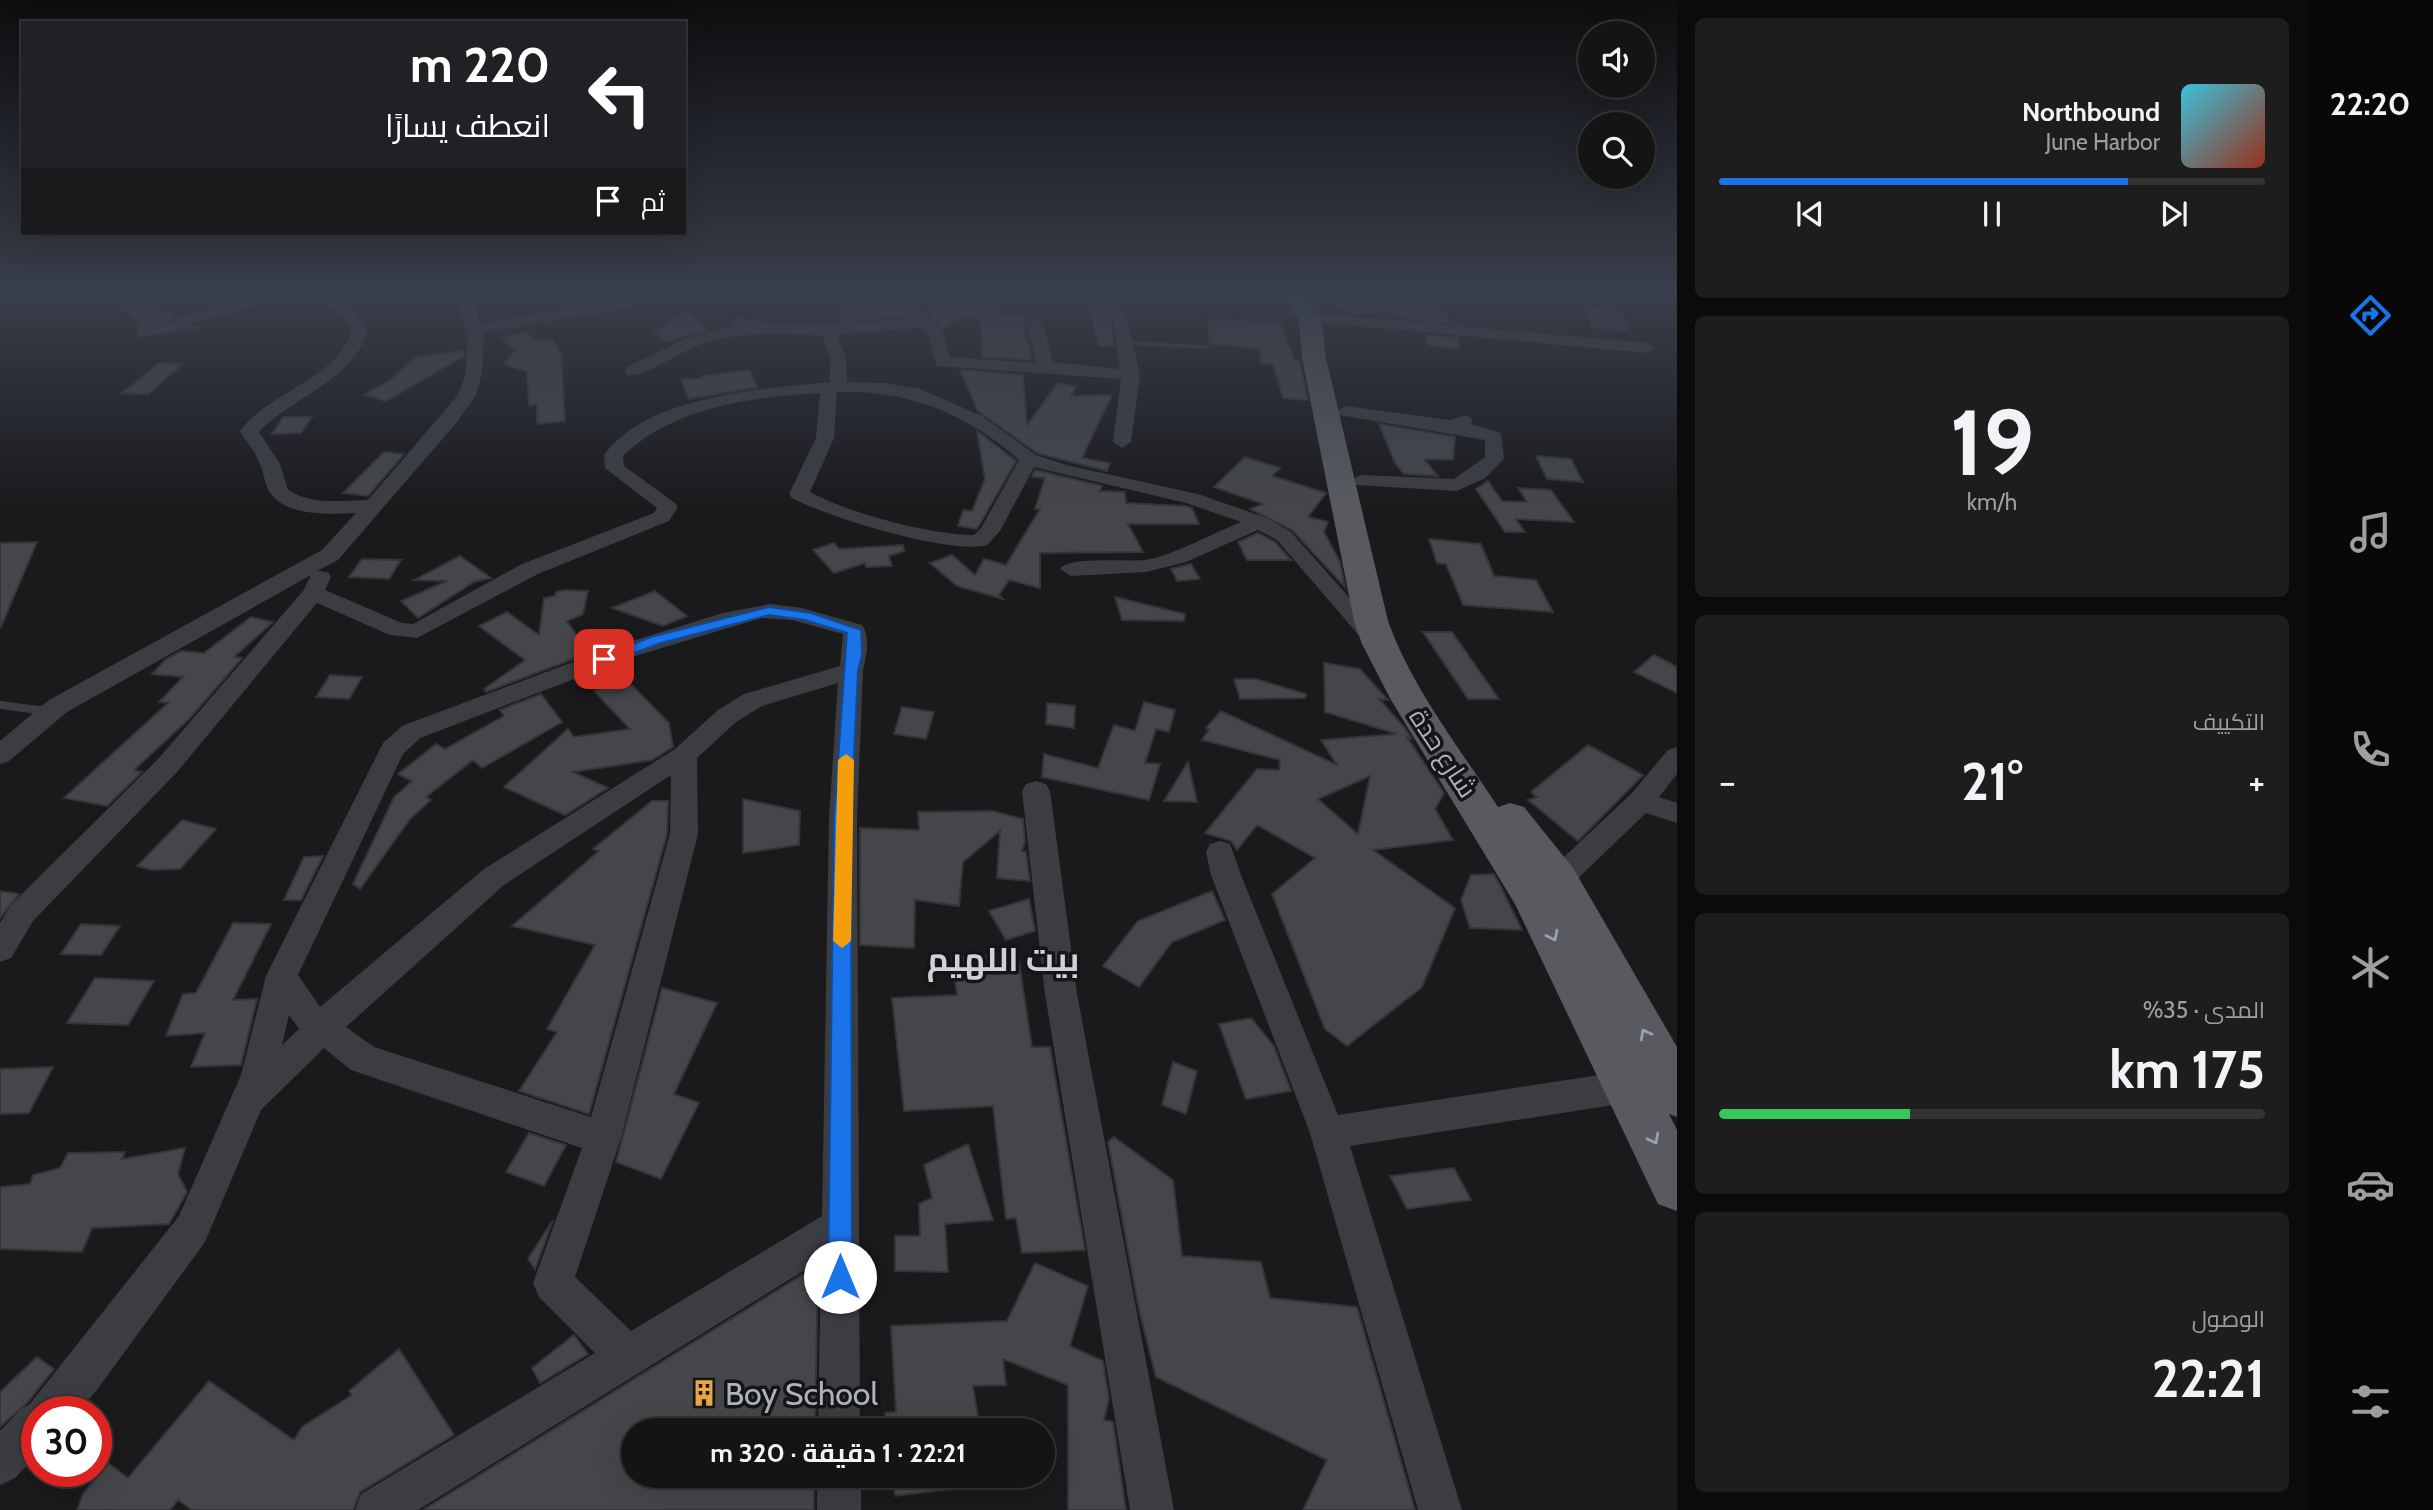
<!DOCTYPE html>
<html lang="ar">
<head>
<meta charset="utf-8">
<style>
	:root { --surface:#141415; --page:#1d1d1e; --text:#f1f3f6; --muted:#9d9ea0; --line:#333334; --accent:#1a73e8 }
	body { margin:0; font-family:Cabin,Cairo,sans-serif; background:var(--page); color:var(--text); direction:rtl; height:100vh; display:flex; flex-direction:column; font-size:26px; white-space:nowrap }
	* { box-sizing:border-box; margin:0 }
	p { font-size:23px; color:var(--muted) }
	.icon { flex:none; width:38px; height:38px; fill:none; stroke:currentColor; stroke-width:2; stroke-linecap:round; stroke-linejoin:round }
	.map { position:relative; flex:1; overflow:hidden; direction:ltr }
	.details { display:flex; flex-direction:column; gap:18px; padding:18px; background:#0b0b0c; width:630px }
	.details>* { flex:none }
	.guide { position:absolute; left:21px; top:21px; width:665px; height:214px; border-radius:0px; box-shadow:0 7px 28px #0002,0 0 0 2px var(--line); direction:rtl; background:#202124; color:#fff; overflow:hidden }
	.fabs { position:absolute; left:1578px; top:21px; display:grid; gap:14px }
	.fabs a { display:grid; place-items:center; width:77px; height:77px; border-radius:50%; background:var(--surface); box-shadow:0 7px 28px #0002,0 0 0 2px var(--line); font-size:35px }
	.speed { position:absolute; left:21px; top:1396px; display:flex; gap:14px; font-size:35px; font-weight:700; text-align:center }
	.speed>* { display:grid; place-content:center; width:91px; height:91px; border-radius:50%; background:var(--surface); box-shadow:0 7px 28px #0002,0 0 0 2px var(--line); line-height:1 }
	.speed .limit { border:10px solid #d22; background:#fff; color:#111 }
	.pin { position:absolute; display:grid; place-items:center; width:60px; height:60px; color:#fff; margin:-30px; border-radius:14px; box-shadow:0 4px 10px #0006 }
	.me { position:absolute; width:77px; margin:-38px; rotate:0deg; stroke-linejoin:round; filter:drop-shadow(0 0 5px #0008) }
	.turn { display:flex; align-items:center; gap:24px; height:147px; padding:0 21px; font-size:32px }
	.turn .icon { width:91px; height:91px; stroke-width:2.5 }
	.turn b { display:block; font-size:49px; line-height:60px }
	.then { display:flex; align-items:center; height:66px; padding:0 21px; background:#0003; gap:14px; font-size:26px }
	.big { font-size:52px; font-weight:700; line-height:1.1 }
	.details .card { flex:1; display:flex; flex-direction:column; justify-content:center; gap:10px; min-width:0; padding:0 24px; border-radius:10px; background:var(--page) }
	.details .dial { align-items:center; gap:0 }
	.dial b { font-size:91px; line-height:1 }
	.song { display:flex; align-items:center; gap:21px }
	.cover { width:84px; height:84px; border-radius:10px; background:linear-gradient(135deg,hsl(190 70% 55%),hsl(10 70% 35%)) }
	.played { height:7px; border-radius:4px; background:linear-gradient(90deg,var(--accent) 75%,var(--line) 75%) }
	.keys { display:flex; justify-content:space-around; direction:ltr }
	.heat { display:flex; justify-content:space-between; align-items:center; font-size:38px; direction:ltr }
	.charge { height:10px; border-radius:5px; background:linear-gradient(90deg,#34c759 35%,var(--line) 0) }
	.trip { position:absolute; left:621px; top:1418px; width:434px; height:70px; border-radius:35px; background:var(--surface); box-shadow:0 7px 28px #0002,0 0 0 2px var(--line); font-weight:700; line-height:70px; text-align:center; direction:rtl }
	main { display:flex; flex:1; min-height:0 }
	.tab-bar { display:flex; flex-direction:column; width:126px; justify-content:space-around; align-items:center; background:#080808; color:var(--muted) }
	.tab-bar .icon { width:49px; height:49px }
	.tab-bar .selected { color:var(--accent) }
	.tab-bar b { font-size:32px; color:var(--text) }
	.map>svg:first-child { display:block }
</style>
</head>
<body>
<main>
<nav class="tab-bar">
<b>22:20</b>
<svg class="icon selected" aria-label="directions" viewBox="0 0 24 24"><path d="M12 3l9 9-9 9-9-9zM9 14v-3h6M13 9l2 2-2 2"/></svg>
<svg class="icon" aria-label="music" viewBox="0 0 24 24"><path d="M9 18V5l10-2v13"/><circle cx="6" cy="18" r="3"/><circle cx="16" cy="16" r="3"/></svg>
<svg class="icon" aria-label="phone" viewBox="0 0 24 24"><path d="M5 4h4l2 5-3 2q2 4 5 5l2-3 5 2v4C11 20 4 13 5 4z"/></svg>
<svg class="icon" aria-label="climate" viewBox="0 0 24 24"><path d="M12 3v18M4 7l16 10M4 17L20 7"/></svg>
<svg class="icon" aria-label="car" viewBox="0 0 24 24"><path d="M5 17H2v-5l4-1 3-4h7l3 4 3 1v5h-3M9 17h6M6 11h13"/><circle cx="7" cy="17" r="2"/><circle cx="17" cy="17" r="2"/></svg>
<svg class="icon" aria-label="filters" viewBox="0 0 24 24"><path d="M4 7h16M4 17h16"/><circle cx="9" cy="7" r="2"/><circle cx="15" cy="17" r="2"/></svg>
</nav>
<section class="details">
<div class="card">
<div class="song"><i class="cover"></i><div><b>Northbound</b><p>June Harbor</p></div></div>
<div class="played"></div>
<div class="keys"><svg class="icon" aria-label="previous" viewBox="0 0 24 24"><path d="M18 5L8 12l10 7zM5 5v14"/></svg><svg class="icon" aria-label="pause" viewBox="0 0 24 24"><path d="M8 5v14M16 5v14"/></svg><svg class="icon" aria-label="next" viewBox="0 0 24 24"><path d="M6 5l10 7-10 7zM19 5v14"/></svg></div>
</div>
<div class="card dial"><b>19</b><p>km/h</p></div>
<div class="card"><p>التكييف</p>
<div class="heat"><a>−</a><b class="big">21°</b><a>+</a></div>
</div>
<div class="card"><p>المدى · 35%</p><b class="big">175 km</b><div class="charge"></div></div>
<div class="card"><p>الوصول</p><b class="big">22:21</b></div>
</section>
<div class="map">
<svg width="1677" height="1510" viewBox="0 0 1677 1510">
	<rect width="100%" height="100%" fill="#1a1a1c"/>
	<path fill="#444649" stroke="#343538" stroke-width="2" fill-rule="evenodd" d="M103,294h25l19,12 27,10 -3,6 10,6 16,-3 7,2 -68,10 3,-14z
		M839,294h31l27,14 8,9 -64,5z
		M954,294h29l16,20 31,4 -5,4 -1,9 9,29 -51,-3 -1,-37 -22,-3 -16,13 -17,-18z
		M1323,294h103l27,29 -49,-4 -9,-8 -43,3z
		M1098,304l28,5 -6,1 -10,7 4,29h-15l-8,-32z
		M1584,307l38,5 8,20 -39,-5z
		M686,311l22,19 -43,12 -11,-10z
		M1208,319l73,4 14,38h4l9,39 -25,-2 -10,-34 -12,-1 -1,-14 -51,-6z
		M526,332l8,7 19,1 8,15 4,66 -28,3v-19l-8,1 -2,-34 -23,-8 11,-13 -14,-13z
		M1425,335l32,3 2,11 -32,-4z
		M464,351v5l-78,45 -22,-6 25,-14 27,-24z
		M159,363l24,1 -35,30 -26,-1z
		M749,370l9,17 -69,12 -8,-20h22l-2,-3z
		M960,370l63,5 4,50 31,-42 18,4 -5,9 41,-1 -30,63 28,5 -3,8 -70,-18 -59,-42z
		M283,417h29l-11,16 -29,1z
		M1379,424l76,13 -2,23 -29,-1 14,17 -34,-2 -9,-11z
		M977,431l39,30 -39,68 -19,-3 5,-16 9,1 13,-32z
		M384,452l20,2 -36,42 -25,-3z
		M1536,456l35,3 12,23 -36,-3z
		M1245,457l35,11 -8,8 54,17 -18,24 20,5 -4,10 16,30 5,25 -53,-57 -42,-21 13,-5 -49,-17z
		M1035,470l67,16 -2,5 25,1 1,11 59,3 7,2 7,16h-71l15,28 -103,1v35l-31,-8 -10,15 4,4 -46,-13 -27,-23 22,-8 23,20 9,-16 22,6 34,-56h-5l10,-31 -13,-1z
		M1488,481l14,20 25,1 -9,-14 33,2 23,32 -58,-3 9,13h-20l-29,-43z
		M1258,533l17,9 16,18h-44l-9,-18z
		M1429,539l52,5 13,32 42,4 17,32 -90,-7 -17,-41 -9,-1z
		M37,542l-37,87v-86z
		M834,543l5,6 64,-4 1,6 -15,5 3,10 -26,1 -1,-4 -31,10 -21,-23z
		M460,556l31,22 -17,4 -56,36 -17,-17 46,-20 -33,-1z
		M362,559l39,1 -12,19 -40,-2z
		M1191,564l9,15 -23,2 -6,-12z
		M565,590l23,1 -5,23 -16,7 22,32 -103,39 -2,-3 41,-29 -46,-34 28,-14 32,23 5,-37 11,-2 1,-4z
		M655,591l32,25 -24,10 -51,-18z
		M1115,597l70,17 -1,7 -62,-1z
		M251,617l22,5 -39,35 8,1 -52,60 -56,52 8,2 -35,34 -43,-8 104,-95 -9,-1 24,-25 -31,-3 14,-15 15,-8 23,2z
		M1423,632h29l47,67h-31z
		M1654,655l23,12v26l-43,-21z
		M1324,663l36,6 28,31 -9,-1 26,29 6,10 -4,-1 37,56 -9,16 18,31 -80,10 82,58 -33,79 -75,59 -22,-17 -53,-135 43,-36 -58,-33 -20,25 -6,-9 -26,-8 52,-64 22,1 1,-10 -78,-20 7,-10 -3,-2 15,-17 116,54 -16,-25 76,-6 -72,-22zM1370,776l-12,58 -40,-35z
		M330,675l32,2 -13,22 -33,-2z
		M625,678l44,45 4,24 -21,13 -79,12 35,16 -43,27 -61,-28 64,-58 6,8 56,-8 -36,-38z
		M1234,679h22l50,15 -1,4 -65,1z
		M541,694l21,28 -80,46 -9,-8 -47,37 5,3 -21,19 -50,70 -7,-5 41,-87 18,-16 -14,-7 38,-30 9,5 59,-33 -4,-6z
		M1144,702l31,8 -6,22 -13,-3 -11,34 15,1 -11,36 -107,-23 2,-23 54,14 16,-43 21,6z
		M1047,703l28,3 -1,22 -28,-4z
		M902,707l32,5 -8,27 -32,-5z
		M1588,745l55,30 -65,66 -50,-41 9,-3 -6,-5z
		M1188,762l9,40 -33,-1z
		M743,799l57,12 -1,34 -56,8z
		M652,801h16l-1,33 -78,280 -70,-23 38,-59 -10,-3 48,-84 -83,-19 87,-75 -6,-2z
		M993,811l30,8 2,23 -3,9 4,1 4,29 -33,-3 3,-47 -37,31 -4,44 -44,-6 -1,48 -54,-3v-117l59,2 -1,-18z
		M182,820l34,9 -36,40 -29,1 -14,-4z
		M323,856l-22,44h-17l20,-43z
		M1494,874l6,11 22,45 -52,-2 -9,-28 10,-25z
		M0,891l19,3 -19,24z
		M1212,891l13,29 -53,22 -33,45 -36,-21 35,-45z
		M1029,899l6,32 -29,9 -17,-29z
		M233,923l38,1 -38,76 24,-1 -16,66 -50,2 14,-34 -39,3 17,-42 13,-1z
		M81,924l39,2 -19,29 -40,-1z
		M1018,955l14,92h18l35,203 -63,3 -6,-35 -10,1 -13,-113 -89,5 -12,-113 65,-3 -5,-38z
		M95,978l59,3 -26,44 -61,-2z
		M662,988l55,15 -43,91 25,9 -38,76 -45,-17z
		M1251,1018l23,28 17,45 -45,8 -27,-75z
		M1173,1062l24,9 -11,43 -24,-9z
		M53,1067l-24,46 -29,1v-45z
		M529,1133l37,12 -22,41 -38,-14z
		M1114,1137l59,43 9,76 79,6 9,36 87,9 58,203h-112l24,-50 -171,-83 -17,-67 -31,-168z
		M968,1144l25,76 -48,4 3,48 -53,-1v-35h25l-1,-32 13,-6 -8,-33z
		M185,1148l-7,26 9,18 -18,32 -77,4 -10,24 -82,-3v-62l30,-3 3,-9 27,-7 8,-15 57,-1 -3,7z
		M1454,1168l17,32 -64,9 -17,-33z
		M553,1220l-18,49 -7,-10z
		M1035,1263l53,23 -18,60 33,15 6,38 -5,21 9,2 13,88h-58v-125l-65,-26 3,26 -33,1 7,44h-93l-2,-17 11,-1 -5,-86 116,-5z
		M818,1265l-3,165h-181v45h180v35h-391z
		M574,1335l14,19 -48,29 -8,-15z
		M399,1349l55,86 -94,57 -7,18h-161l-14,-10 -8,10h-93l6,-16 25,-31 20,15 81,-97 85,59 8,-13 50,-32 -3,-4z
		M37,1357l17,12 -27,34 -27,24v-35z
		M893,1475h82v11l-80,10z"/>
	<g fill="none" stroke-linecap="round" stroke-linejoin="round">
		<path fill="#3b3d41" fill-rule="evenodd" d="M1123,341l83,4 4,2 -4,2 -80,-4 -4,-2z
			M0,701l39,5 12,-3 6,4 -2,3 -16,4 -39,-5z"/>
		<path fill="#3b3d41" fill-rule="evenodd" d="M268,294h27l-113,32 -8,-5 2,-3z
			M305,294c29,0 46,11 63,35 -12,50 -76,68 -109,103l21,32 8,26c23,15 53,11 80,10l90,-105 8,-22 2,-43 -7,-11 -2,-25h15l6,30 171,-30h35l-7,4 -195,35 -2,40 -6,22 -19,27 -119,138 -21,11 11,1 3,5 -6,13 77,33 11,1 109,-60 132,-51 3,-5 -52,-40 -1,-13c43,-60 159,-66 226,-73v-24l-8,-23c-44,0 -84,-5 -125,11 -17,6 -54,32 -70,29l-2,-4 2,-4 58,-28 48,-13 -4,-4 8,-5c57,15 116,6 174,2l-23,-25h16l39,39 7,24 86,6 -9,-40 8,-5 8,5 10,39 67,7 -7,-52 8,-5 5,2 14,61 -9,67 -9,6 -9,-6 8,-63 -184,-13 -8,-29 -9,-9 -83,6 9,24 1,24 37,1 36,6 62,27 54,39 30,10 132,29 69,24 24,14 97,109 -4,5h-16l-91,-106 -19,-10 -72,32 -40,10 -75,4 -11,-7c9,-13 67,-7 85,-9 27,-4 68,-27 96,-38l-55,-19 -152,-36 -34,64 -13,14c-37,10 -160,-28 -195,-47l-3,-4 27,-56 4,-45c-68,4 -147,14 -197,63l1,10 51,37 3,4 -9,14 -131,53 -121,64 -27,-3 -73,-32 -140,169 -144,149 -22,37 -11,4v-39l11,-18 148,-147 144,-167 8,-16 -244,137 -58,49 -9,3v-23l49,-41 273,-150 34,-37c-25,1 -67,4 -84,-18 -8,-9 -7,-20 -12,-31 -4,-12 -14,-22 -20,-33 29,-40 99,-52 112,-102l-10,-14zM837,392c69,-3 131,22 182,68l-38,68 -7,7c-44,0 -125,-22 -164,-43l24,-54z
			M1310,313l338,30 8,5 -8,5 -343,-32 -3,-3z
			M1346,406l103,14 15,-4 6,1 3,4 -2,3 30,9 3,26 -19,19 -28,13 -101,-6 -3,-4 3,-4 7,-2 91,4 31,-22v-17l-145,-25 -3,-4z
			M770,604l32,4 60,17c9,12 4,32 1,46l-6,147 3,612h-42l3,-170 -403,250h-63l6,-16 234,-141 -56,-56 -6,-14 49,-135 -231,-78 -27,-22 -63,62 -56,132 -109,149 -20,21h-39v43l-22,23 -15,7v-54l22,-23 7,-3 150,-189 62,-141 25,-99 117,-233 19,-17 211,-79 110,-34zM761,618l31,2 51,14 -3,32 -96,28 -26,16 -43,39 -191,120 -164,138 -22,-32 105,-221 17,-16 209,-80zM838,683l-9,135 -7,398 -191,115 -56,-54 46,-139 77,-304 -1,-76 39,-36 26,-16zM671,775l-1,59 -79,283 -217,-70 -28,-20 158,-142zM289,1015l10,14 -17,16z
			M1677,747v27l-18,23 18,6v20l-31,-10 -78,75 -24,13 -10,-4 -5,-8 5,-8 14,-9 83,-78 37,-44z
			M1036,781l10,3 4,7 27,203 97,516h-44l-85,-516 -23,-203 4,-7z
			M1220,841l10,3 11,31 97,240 288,-44 12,5 5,11 -5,11 -12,5 -276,43 112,364h-44l-108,-377 -99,-258 -5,-23 4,-8z
			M817,1475h44v35h-44z"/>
		<path fill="#585a60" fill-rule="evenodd" d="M1278,294h23l20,24 5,40 62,263c24,67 71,126 110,186l12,-4 14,4 49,61 104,179v70l-8,-3 8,16v81l-19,-7 -143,-300 -124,-204 -29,-56 -8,-23 -52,-263 -3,-39z"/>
	</g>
	<defs><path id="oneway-chevron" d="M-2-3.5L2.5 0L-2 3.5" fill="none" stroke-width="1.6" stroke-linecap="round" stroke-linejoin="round" transform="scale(1.75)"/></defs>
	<g stroke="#9ca1a9">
		<use href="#oneway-chevron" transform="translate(1553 936) rotate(64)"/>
		<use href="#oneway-chevron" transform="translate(1645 1034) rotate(-118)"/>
		<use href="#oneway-chevron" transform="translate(1654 1139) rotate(63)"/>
	</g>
	<linearGradient id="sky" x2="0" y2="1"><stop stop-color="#0e0e0f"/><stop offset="0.58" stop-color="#383e4b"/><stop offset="1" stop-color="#383e4b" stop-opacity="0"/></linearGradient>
	<rect width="1677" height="506" fill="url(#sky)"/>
	<path fill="#1a73e8" stroke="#114b97" stroke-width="2" d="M769,607l42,6 50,17 1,25 -4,16 -7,147 1,459 -4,8 -8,4 -9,-4 -3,-8 6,-459 13,-185 -42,-13 -36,-5 -108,28 -57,21 -7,-5 54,-22z"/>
	<path fill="#f59e0b" d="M846,754l8,6 -3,181 -9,7 -9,-7 5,-181z"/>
	<defs>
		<symbol id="building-bare" viewBox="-9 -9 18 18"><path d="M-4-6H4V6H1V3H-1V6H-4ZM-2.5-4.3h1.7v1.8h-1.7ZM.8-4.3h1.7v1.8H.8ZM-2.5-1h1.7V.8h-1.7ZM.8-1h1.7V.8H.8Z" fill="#eaa644" stroke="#151517" stroke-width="2.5" paint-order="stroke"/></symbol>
	</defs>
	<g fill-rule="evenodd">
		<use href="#building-bare" x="685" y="1374" width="38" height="38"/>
	</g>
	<g text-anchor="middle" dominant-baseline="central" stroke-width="7" stroke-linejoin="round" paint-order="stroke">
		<g font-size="26" fill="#adb3bb" stroke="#151517">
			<text transform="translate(1443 753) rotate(57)">شارع حدة</text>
		</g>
		<g font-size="32" fill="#adb3bb" stroke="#151517" text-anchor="start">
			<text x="725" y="1393">Boy School</text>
		</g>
		<g font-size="33" font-weight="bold" fill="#ced1d7" stroke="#151517">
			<text x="1003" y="959">بيت اللهيم</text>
		</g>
	</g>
</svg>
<div class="fabs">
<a><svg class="icon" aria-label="sound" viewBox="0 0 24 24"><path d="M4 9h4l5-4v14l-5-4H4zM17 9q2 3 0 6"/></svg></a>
<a><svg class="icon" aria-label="search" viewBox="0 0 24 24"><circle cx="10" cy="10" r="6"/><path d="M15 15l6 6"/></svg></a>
</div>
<div class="speed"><div class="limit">30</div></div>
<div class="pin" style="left:604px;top:659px;background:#d93025"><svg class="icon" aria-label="arrive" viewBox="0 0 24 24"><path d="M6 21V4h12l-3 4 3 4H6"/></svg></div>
<svg class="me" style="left:840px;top:1277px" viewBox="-20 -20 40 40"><circle r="19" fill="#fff"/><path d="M0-13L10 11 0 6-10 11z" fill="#1a73e8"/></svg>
<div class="trip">22:21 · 1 دقيقة · 320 m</div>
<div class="guide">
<div class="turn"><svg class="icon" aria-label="left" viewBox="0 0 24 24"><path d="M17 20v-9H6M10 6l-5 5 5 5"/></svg><div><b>220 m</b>انعطف يسارًا</div></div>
<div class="then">ثم<svg class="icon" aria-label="arrive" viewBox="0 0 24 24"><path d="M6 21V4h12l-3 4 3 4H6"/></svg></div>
</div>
</div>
</main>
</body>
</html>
